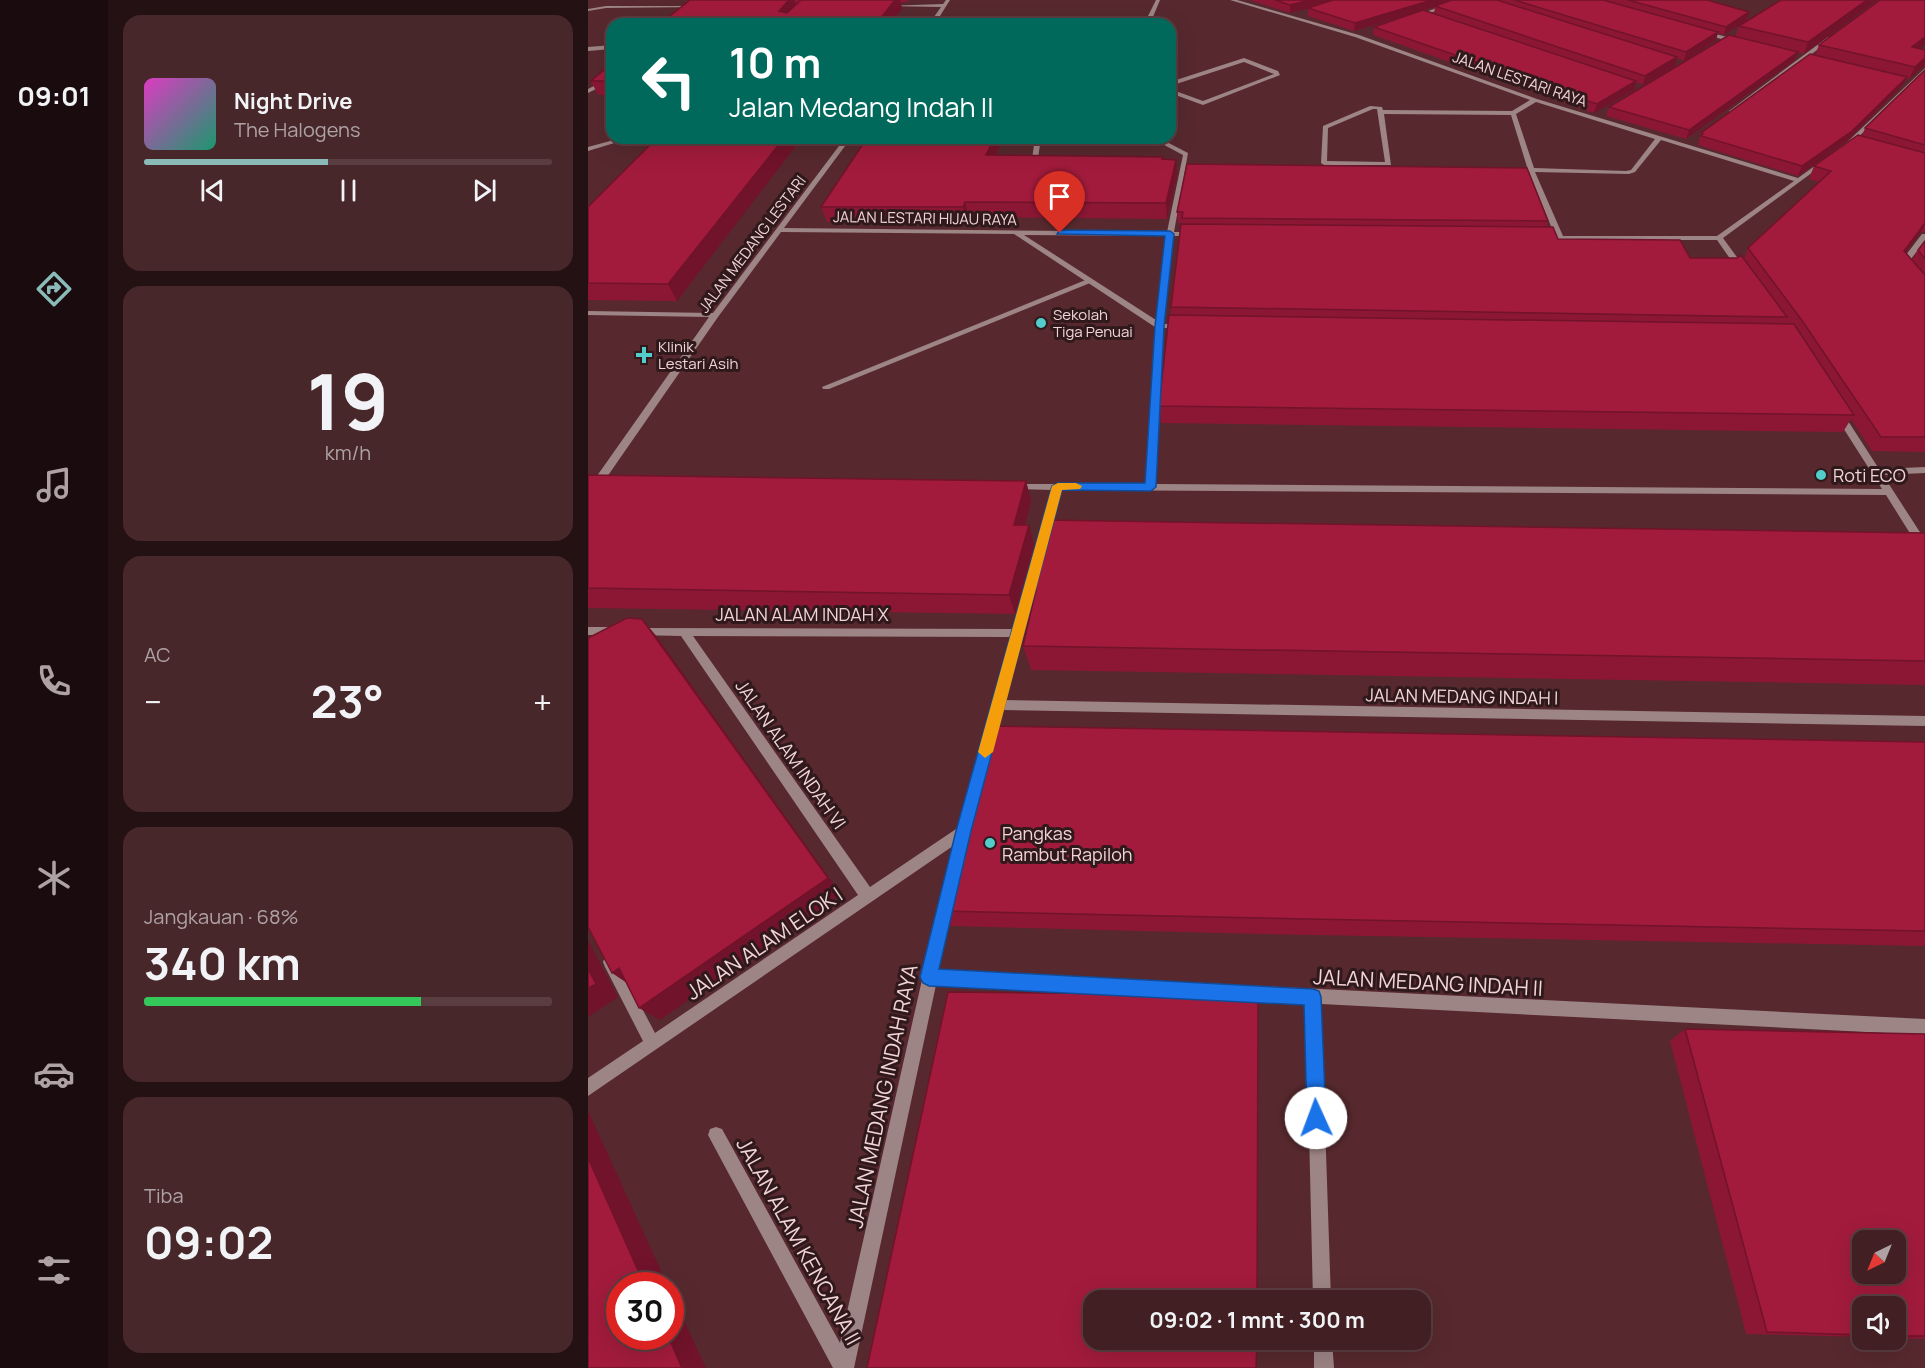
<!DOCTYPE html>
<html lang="id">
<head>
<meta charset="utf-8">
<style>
	:root { --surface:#411f22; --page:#48272a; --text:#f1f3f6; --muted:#aea2a5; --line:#5a3d40; --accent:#8bbbb9 }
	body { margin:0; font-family:Manrope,sans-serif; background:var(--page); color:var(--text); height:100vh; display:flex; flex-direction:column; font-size:22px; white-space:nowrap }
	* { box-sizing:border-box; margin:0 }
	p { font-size:20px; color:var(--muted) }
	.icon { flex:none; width:33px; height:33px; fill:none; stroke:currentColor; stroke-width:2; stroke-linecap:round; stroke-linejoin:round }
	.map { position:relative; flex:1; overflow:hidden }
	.details { display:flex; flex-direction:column; gap:15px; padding:15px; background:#241113; width:480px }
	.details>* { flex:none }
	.top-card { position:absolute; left:18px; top:18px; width:570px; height:126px; border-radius:18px; box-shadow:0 6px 24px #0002,0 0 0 2px var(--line); background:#00695c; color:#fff; overflow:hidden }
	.needle { width:39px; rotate:223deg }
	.tools { position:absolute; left:1264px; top:1230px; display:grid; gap:12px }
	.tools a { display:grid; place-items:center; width:54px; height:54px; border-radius:12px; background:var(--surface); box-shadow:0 6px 24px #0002,0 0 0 2px var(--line); font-size:30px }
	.speed { position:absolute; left:18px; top:1272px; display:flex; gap:12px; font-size:30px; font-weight:700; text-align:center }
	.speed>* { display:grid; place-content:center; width:78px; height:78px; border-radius:50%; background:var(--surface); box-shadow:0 6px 24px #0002,0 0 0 2px var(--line); line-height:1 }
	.speed .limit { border:9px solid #d22; background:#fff; color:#111 }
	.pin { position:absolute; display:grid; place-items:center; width:51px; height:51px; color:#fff; margin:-62px -26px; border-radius:50% 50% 50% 0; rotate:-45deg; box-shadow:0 0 6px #0007 }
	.pin .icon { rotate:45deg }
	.me { position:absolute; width:66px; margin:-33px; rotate:358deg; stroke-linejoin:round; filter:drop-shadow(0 0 4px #0008) }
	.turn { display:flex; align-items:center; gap:21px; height:126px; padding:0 24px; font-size:27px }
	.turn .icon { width:78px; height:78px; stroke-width:2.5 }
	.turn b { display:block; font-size:42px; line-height:51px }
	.big { font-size:45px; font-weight:700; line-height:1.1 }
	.details .card { flex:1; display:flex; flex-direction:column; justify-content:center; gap:9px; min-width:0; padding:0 21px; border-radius:18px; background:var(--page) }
	.details .dial { align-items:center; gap:0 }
	.dial b { font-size:78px; line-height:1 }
	.song { display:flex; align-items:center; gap:18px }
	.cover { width:72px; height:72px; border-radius:9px; background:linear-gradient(135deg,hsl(310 70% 55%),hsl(160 70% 35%)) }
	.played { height:6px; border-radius:3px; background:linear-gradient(90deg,var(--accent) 45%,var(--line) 45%) }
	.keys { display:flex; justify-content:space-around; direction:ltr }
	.heat { display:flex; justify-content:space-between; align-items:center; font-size:33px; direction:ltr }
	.charge { height:9px; border-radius:4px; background:linear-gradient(90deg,#34c759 68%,var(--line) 0) }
	.trip { position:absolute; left:495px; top:1290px; width:348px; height:60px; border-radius:18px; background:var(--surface); box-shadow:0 6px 24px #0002,0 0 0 2px var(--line); font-weight:700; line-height:60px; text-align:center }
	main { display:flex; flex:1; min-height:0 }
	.menu { display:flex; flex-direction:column; width:108px; justify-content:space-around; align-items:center; background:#1a0c0e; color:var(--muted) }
	.menu .icon { width:42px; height:42px }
	.menu .selected { color:var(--accent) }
	.menu b { font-size:27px; color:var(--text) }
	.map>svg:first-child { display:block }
</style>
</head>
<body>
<main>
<nav class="menu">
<b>09:01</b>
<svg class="icon selected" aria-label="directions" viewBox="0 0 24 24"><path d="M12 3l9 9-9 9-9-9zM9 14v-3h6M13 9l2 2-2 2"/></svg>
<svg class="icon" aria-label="music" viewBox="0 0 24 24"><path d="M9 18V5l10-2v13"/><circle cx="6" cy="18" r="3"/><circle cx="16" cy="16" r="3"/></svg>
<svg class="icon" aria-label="phone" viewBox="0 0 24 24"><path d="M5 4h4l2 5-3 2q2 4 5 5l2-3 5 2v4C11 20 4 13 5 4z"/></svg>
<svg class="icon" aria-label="climate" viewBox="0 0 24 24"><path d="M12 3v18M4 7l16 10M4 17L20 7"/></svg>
<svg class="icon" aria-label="car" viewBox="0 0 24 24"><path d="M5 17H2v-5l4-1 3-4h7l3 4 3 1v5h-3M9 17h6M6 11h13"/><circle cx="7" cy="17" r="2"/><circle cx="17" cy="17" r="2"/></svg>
<svg class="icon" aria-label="filters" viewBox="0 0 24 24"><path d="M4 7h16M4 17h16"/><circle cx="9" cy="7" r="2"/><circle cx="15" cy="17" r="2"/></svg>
</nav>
<section class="details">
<div class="card">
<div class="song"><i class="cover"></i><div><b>Night Drive</b><p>The Halogens</p></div></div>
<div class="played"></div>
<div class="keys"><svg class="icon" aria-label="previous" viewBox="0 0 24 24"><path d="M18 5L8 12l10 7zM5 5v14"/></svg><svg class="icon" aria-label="pause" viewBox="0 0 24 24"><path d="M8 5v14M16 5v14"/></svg><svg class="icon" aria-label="next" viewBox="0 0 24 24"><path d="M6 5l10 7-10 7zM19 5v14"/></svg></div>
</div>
<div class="card dial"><b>19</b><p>km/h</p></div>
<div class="card"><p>AC</p>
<div class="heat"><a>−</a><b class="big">23°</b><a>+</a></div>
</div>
<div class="card"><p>Jangkauan · 68%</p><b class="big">340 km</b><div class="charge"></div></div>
<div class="card"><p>Tiba</p><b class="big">09:02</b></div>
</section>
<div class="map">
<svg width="1337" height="1368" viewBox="0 0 1337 1368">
	<rect width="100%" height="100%" fill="#57292e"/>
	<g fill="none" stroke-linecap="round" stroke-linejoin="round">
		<path fill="#9d8485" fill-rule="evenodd" d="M500,279l7,2 -266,108h-6l-1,-2z"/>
		<path fill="#9d8485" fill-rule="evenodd" d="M358,0h4l-15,24h-6l12,-17 -57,-1 59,-2z
			M568,0h4l-10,24h-6z
			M642,0h7l122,35 178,64 261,79 25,-18 5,1 -105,77 24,33 -1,2h-6l-23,-33h-177v-4h15l-27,-66 -17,-55 -127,-1 7,51h-67l-3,-2 2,-37 47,-20 12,1 1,3 129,1 18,-11 -175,-63zM948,102l119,37 -24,31 -5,1 -92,-3 -18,-54zM785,109h4l8,53 -58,-1 1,-33zM1073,140l133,41 -77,55h-154l-28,-64 94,2 6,-2z
			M870,0h7l-48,18 -5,-1z
			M18,6h92l2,1 -94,1 -18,3v-2z
			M1113,30l41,11 1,1 -3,2 -41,-11z
			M1240,37l5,1 -100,75h-4v-2z
			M24,45v4l-24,2v-4z
			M656,58l34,13 2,4 -77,30 -33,-12v-4l33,12 71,-27 -30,-12 -74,24v-4z
			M1337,68v5l-77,74h-4v-2z
			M24,77v4l-24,12v-4z
			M33,138h10l-43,13v-4z
			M257,138h6l-67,90 383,4 16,-77 -32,-17h8l29,15 -14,79h22l4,2 -4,2h-23l-10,88h19l4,2 -4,2h-19l-7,156 726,5 -49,-77 5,-3 3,1 38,59 46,-2v6l-42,2 42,65v12l-4,-1 -35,-56 -824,-5 -13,46 -5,4 -4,-1 -1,-3 13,-46 -40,-1 -5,-3 1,-2h138l9,-157 -141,-93 -233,-2 -63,85 -118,170h-8v-4l117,-166 -121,-2v-4l125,2zM436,235l142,1 -10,84z
			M447,138h6l-3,20 11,2v2l-17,-3z
			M1334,234h3v7l-18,23 18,21v7h-3l-23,-28z
			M443,577l5,4 -31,119 920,16v10l-923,-16 -8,31 -2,4 -4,1 -4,-1 -2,-4 28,-104 -317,-1 177,251 89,-60 5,-2 5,2 2,4 -2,4 -381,261v-18l55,-37 -38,-74 -2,-5 2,-5 5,-2 5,2 40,76 203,-138 -177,-259 -45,-1 -6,-4 2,-3 380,1 14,-48z
			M0,627h30l6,4 -6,4h-30z
			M359,893l5,2 2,5 -15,70 986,49v16l-604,-31 10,296h-18l-7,-297 -370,-18 -82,383h-21l-125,-233 2,-6 6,-2 6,2 118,214 100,-443 2,-5z
			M726,1340h18l2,28h-20z"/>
	</g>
	<path fill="#8b1734" d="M102,0h219l-2,2h-7l2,7 -12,15z
		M662,0h457l42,12 -2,8 -23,15 -6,-2 -2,7 -32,21 -7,-3 -2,8 -32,19 -7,-3 -2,8 -40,23 -221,-78 1,-8 60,-13 1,-7 -81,24 -46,-15v-8l-18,5z
		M1193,0h96l-73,54 -6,-2 -3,8 -109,79 -80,-23 3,-9 126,-70 4,-11z
		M1337,0v44l-6,5 6,1v17l-1,-1 -15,13 -3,-1 -3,7 -55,55 -50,36 -100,-31 3,-12 114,-78 4,-10z
		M24,63v32h-14l-7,-14z
		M1337,70v162l-5,1 -14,19 6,8 6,-10 7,-9v211l-53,-1 -21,-32 -8,13 -682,-9 -2,-17 12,-91v-8l12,-83v-1h-5l-1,-11 371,9 -1,6 11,12 132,19 54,1 4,-11 71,-66 -10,-3 5,-13 48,-30 3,-8z
		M279,138h136l-7,17 167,4 14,16 -10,44 -198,-2 -2,6 -140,-1 -6,-15z
		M0,207l157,4 -68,90 -89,-1z
		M0,475l438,6 5,20 -6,24 9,20 -19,69 -427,-6z
		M1337,533v152l-894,-15 -8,-24 8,-33 -7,-23z
		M1337,742v204l-665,-12 -309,-8 -10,-15z
		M1097,1029l240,5v305l-29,-1v-32h-33v31l-117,-3 -76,-293z"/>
	<path fill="#71132a" d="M201,0h5l4,9 -14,15 -5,-13z
		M307,0h5l2,9 -12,15h-14z
		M722,0h31l-51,13v-8z
		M844,0h25l-103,31 1,-8z
		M1279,0h10l-73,54 4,-12z
		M1161,12l-2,8 -23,15 2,-8z
		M1130,32l-2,8 -32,21 2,-9z
		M1337,37v7l-18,15 5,-12z
		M1210,52l-3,8 -109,79 3,-9z
		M1089,57l-2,9 -32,19 2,-9z
		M1337,58v5l-1,3 -15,13 6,-12z
		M1319,77l-4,8 -55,55 -50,36 4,-10z
		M1048,81l-2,9 -40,23 3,-9z
		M196,138h18l-125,163 -9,-17z
		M406,138h9l-14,32 -3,-15z
		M588,160l1,15 -10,44 -1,-16z
		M377,202l4,15 -2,6 -4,-16z
		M1337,223l-5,10 -23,31 7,-13z
		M438,481l5,20 -11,44 -6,-20z
		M441,525l5,20 -19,69 -6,-19z
		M54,619l16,19 183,256 -181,126 -21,-12z
		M0,940l30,57 -30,20z
		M31,968l14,19 -21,-14z
		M0,1113h1l79,173h-23l-57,-128z
		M82,1291l36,77h-24l-14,-32h2z"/>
	<path fill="#a21b3c" stroke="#71132a" stroke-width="1.5" fill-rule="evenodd" d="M102,0h99l-10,11 8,2 14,-13h94l-19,24h-216z
		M687,0h35l-20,5z
		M745,0h99l-77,23 -47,-15z
		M864,0h45l180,57 -32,19 -210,-70z
		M926,0h89l115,32 -32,20z
		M1040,0h79l42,12 -23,15z
		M1193,0h86l-59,42 -69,-16z
		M1292,0h45v37l-13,10 13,3v8l-10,9 -96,-22z
		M835,10l213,71 -39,23 -223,-77z
		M1141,35l69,17 -109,78 -80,-23z
		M1222,54l97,23 -55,54 -50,35 -101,-30 2,-2 -2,-1z
		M24,63v18h-21z
		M1337,70v75l-60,-17z
		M1270,135l67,18v70l-21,28 21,24v162h-44l-78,-115 -55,-74 83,-77 -17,-5z
		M69,138h127l-116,146 -80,-1v-76z
		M279,138h127l-8,17 177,2 -1,2 14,1 -10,43 -201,-1 -2,5h-142z
		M599,164l340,4 21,53 -366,-3 1,-6h-6z
		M593,224l372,3 5,12 122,1 10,18h47l4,-3 46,62 -616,-10z
		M1337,241v18l-7,-9z
		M581,315l625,9 60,91 -695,-9z
		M0,475l438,6 -12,44h15l-20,70 -421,-7z
		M455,520l882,13v128l-902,-15 13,-56h-12z
		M39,618l15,1 186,259 -189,130 -20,-40 -7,5 -24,-46v-289z
		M401,726l936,16v189l-665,-13 -319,-7z
		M0,969l8,15 -8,4z
		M360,992l310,3 -1,305h-163v40h163l-1,28h-389z
		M1097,1029l240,5v302h-29v-30h-33v29l-96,-3zM1275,1240h33v34h-33z
		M0,1158l57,128h-25v50h48l14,32h-94z"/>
	<path fill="#1a73e8" stroke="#114b97" stroke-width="1.5" d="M472,230l110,1 4,3 -10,92 -8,161 -5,4 -89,-1 -91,341 -32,138 374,20 6,2 2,6 5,121 -3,6 -7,3 -6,-3 -3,-6 -3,-113 -375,-19 -6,-3 -3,-6 36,-146 96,-345 6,-3h87l10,-157 10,-90 -108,-2z"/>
	<path fill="#f59e0b" d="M488,483l6,3 -2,3 -18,1 -69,262 -8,6 -7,-6 74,-266 6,-3z"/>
	<g fill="#52cdcc" stroke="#2f191b" stroke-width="2">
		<circle cx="453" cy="323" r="6"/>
		<path d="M53 346h6v6h6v6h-6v6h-6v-6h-6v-6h6z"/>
		<circle cx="1233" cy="475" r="6"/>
		<circle cx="402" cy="843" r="6"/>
	</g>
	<g text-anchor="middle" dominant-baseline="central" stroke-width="6" stroke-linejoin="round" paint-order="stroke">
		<g font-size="15" fill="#f3d4d6" stroke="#2f191b">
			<text transform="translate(932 79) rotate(19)">JALAN LESTARI RAYA</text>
			<text transform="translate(337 218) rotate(1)">JALAN LESTARI HIJAU RAYA</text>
			<text transform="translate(164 244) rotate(-53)">JALAN MEDANG LESTARI</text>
		</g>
		<g font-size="15" fill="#f3d4d6" stroke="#2f191b" text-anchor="start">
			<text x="465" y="314">Sekolah<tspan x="465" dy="17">Tiga Penuai</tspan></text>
			<text x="70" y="346">Klinik<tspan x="70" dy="17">Lestari Asih</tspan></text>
		</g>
		<g font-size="18" fill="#f3d4d6" stroke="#2f191b" text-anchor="start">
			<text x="1245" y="475">Roti ECO</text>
			<text x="414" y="833">Pangkas<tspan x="414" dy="21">Rambut Rapiloh</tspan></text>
		</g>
		<g font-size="18" fill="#f3d4d6" stroke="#2f191b">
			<text x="214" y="614">JALAN ALAM INDAH X</text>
			<text transform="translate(874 696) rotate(1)">JALAN MEDANG INDAH I</text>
			<text transform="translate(203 754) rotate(55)">JALAN ALAM INDAH VI</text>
		</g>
		<g font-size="21" fill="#f3d4d6" stroke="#2f191b">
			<text transform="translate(176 943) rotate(-34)">JALAN ALAM ELOK I</text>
			<text transform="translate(840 982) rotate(3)">JALAN MEDANG INDAH II</text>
			<text transform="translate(294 1096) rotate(-78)">JALAN MEDANG INDAH RAYA</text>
			<text transform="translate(211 1241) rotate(61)">JALAN ALAM KENCANA II</text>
		</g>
	</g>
</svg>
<div class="tools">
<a><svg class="needle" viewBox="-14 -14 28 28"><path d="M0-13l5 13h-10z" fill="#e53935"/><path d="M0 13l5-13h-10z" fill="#aea2a5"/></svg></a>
<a><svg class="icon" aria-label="sound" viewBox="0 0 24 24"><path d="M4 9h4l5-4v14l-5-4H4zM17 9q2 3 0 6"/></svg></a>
</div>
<div class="speed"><div class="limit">30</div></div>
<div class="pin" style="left:472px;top:233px;background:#d93025"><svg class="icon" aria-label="arrive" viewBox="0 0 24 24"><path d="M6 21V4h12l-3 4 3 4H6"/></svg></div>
<svg class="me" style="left:728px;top:1118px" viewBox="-20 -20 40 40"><circle r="19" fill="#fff"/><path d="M0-13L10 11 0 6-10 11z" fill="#1a73e8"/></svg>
<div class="trip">09:02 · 1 mnt · 300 m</div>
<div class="top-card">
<div class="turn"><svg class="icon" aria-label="left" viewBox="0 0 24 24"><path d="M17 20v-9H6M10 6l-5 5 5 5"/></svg><div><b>10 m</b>Jalan Medang Indah II</div></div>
</div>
</div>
</main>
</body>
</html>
